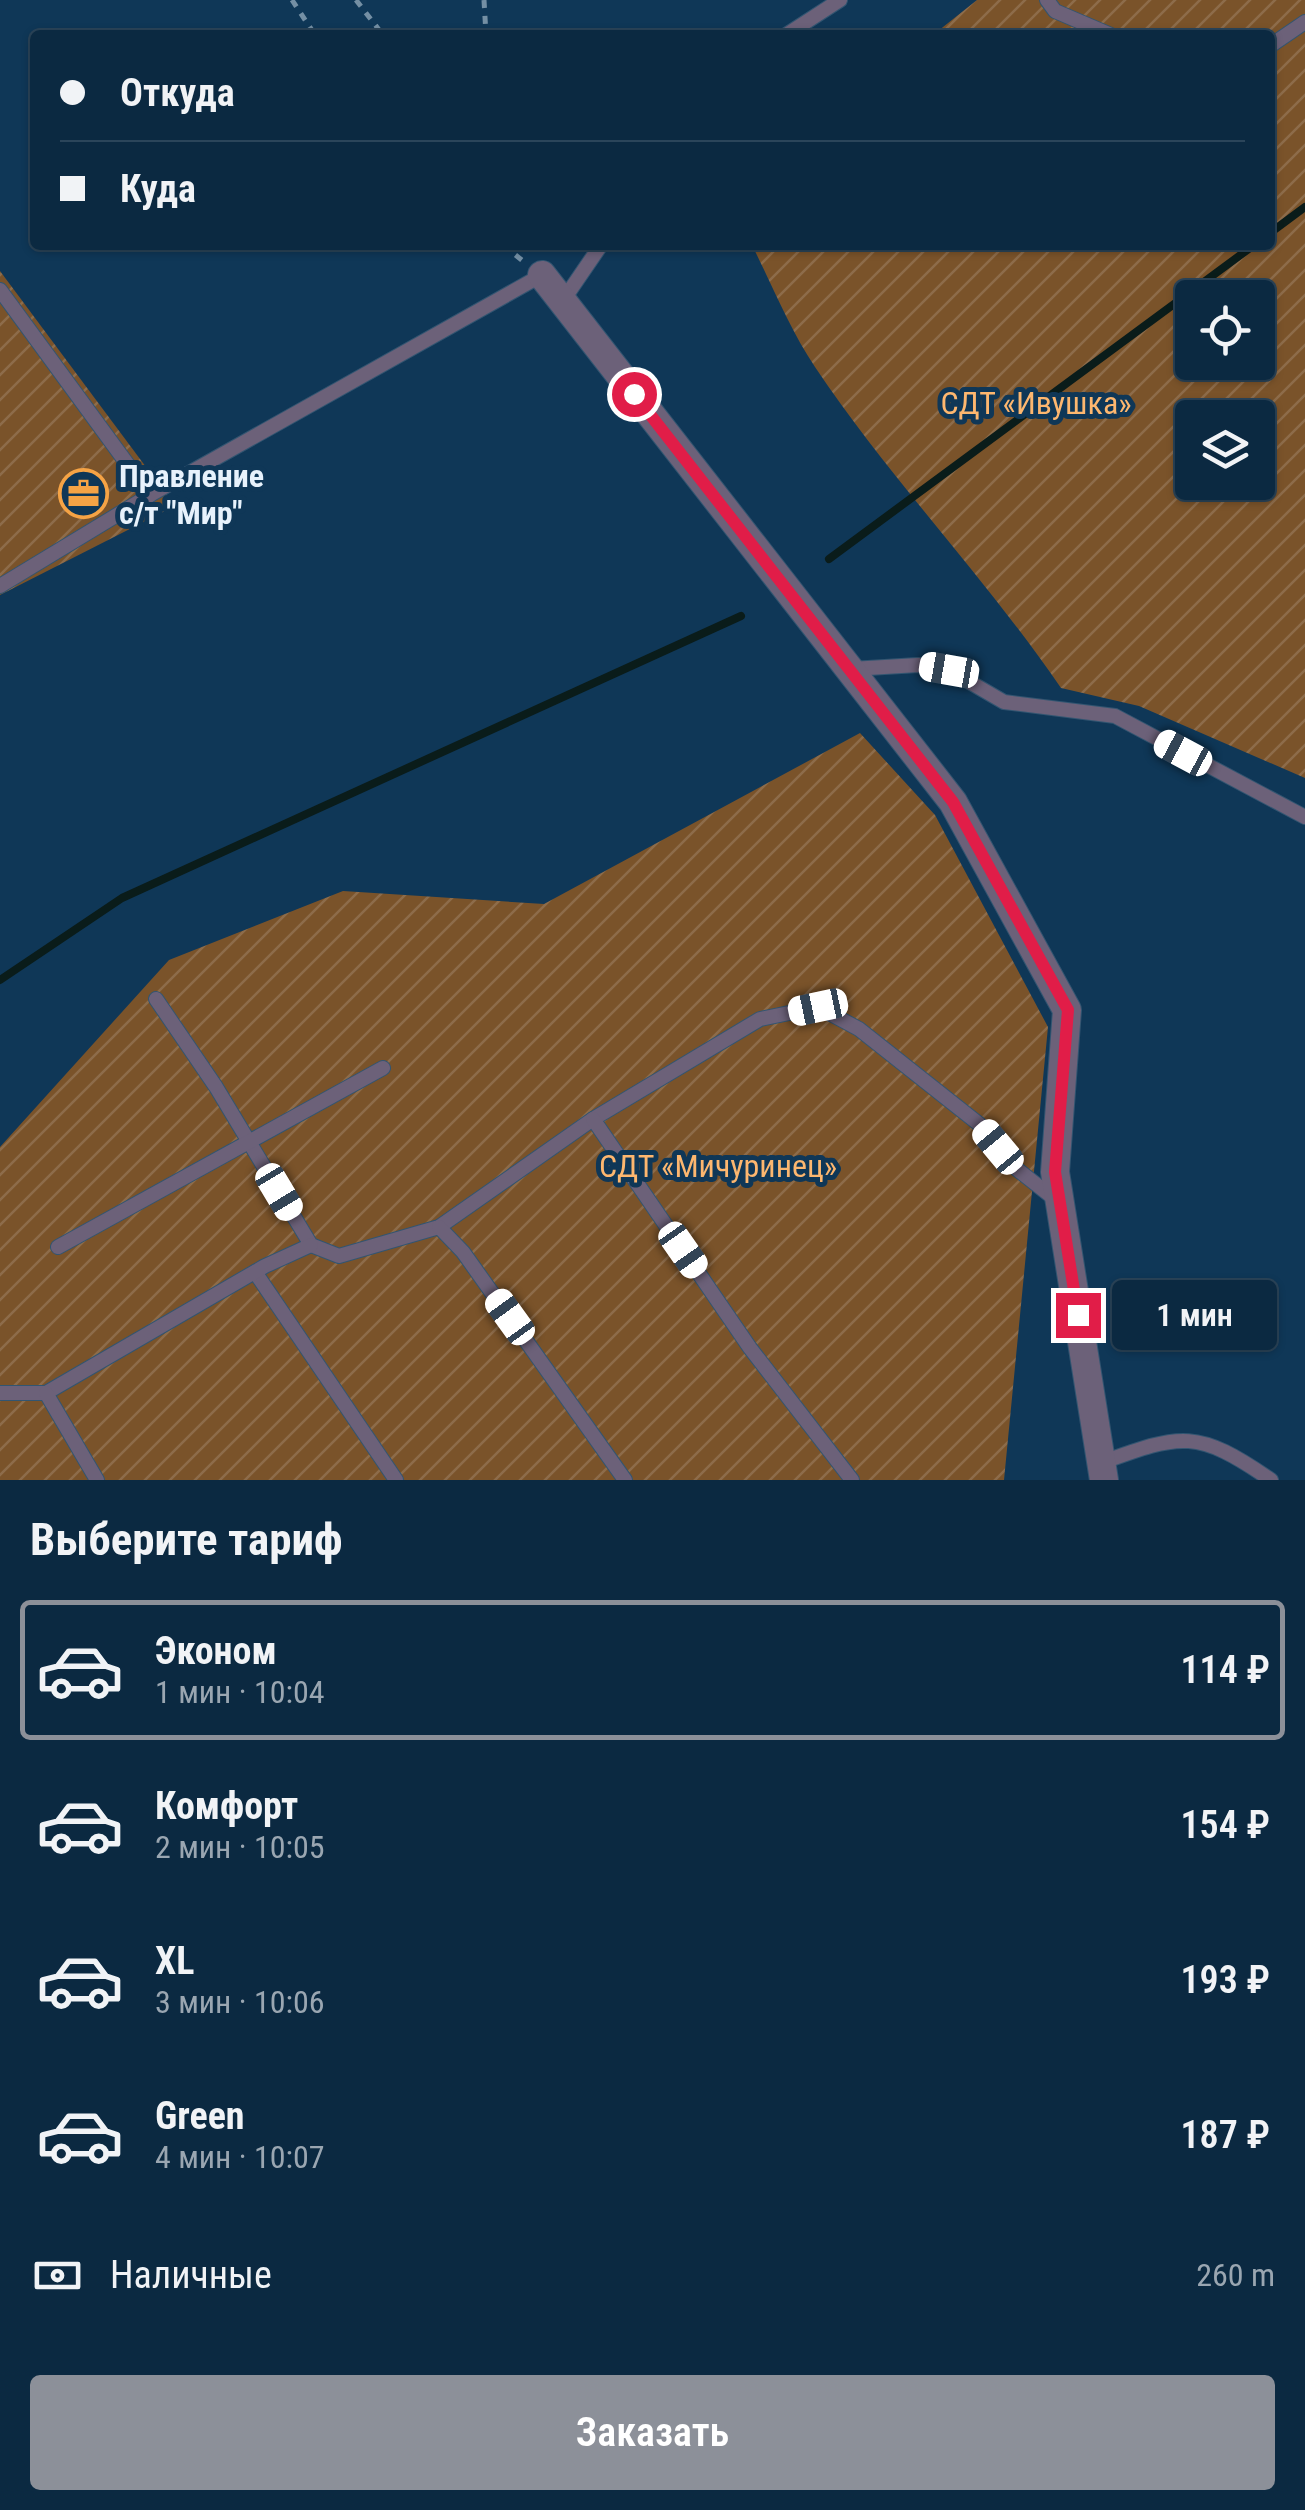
<!DOCTYPE html>
<html lang="ru">
<meta charset="utf-8">
<style>
:root{--surface:#0b2941;--page:#19354c;--text:#f1f3f6;--muted:#9aa6b1;--line:#2b455a;--accent:#8c9099}
body{margin:0;font-family:"Roboto Condensed",sans-serif;background:var(--page);color:var(--text);height:100vh;display:flex;flex-direction:column;font-size:38px;white-space:nowrap}
*{box-sizing:border-box;margin:0}
p{font-size:32px;color:var(--muted)}
.icon{flex:none;width:55px;height:55px;fill:none;stroke:currentColor;stroke-width:2;stroke-linecap:round;stroke-linejoin:round}
.map{position:relative;height:1480px;overflow:hidden}
.panel{display:flex;flex-direction:column;background:var(--surface);flex:1}
.panel>*{flex:none}
.top-card{position:absolute;left:30px;top:30px;width:1245px;height:220px;border-radius:10px;box-shadow:0 2px 8px #0004,0 0 0 2px var(--line);display:grid;align-content:center;height:220px;padding:0 30px;background:var(--surface)}
.buttons{position:absolute;left:1175px;top:280px;display:grid;gap:20px}
.buttons a{display:grid;place-items:center;width:100px;height:100px;border-radius:10px;background:var(--surface);box-shadow:0 2px 8px #0004,0 0 0 2px var(--line);font-size:50px}
.end{position:absolute;width:45px;height:45px;margin:-22px;border:12px solid #e11d48;background:#fff;box-shadow:0 0 0 5px #fff}
.from{border-radius:50%}
.bubble{position:absolute;height:70px;border-radius:10px;background:var(--surface);box-shadow:0 2px 8px #0004,0 0 0 2px var(--line);font-size:32px;font-weight:600;line-height:70px;text-align:center}
.car{position:absolute;width:30px;height:60px;margin:-30px -15px;border-radius:12px;box-shadow:0 0 8px 2px #0007;background:linear-gradient(#fff 24%,#345 0 40%,#fff 0 76%,#345 0 86%,#fff 0)}
.top-card b{display:flex;align-items:center;gap:35px;height:95px;font-size:38px}
.top-card b+b{border-top:2px solid var(--line)}
.top-card i{width:25px;height:25px;background:var(--text)}
ul{padding:0;list-style:none}
li{display:flex;align-items:center;gap:30px;height:140px;margin:0 20px 15px;padding:0 10px;border:5px solid transparent;border-radius:10px}
li div{flex:1}
li b{display:block;font-size:38px}
li em{font-style:normal;font-weight:600}
li.active{border-color:var(--accent)}
li>.icon{width:90px;height:90px;stroke-width:1.5}
h2{padding:0 30px;font-size:45px;line-height:120px}
.pay{display:flex;align-items:center;gap:25px;height:110px;padding:0 30px;font-size:38px}
.pay p{margin-inline-start:auto}
.cta{display:flex;gap:20px;margin-top:auto;padding:20px 30px}
.cta a{flex:1;height:115px;border-radius:10px;background:var(--accent);color:#fff;font-size:40px;font-weight:600;line-height:115px;text-align:center}
.map>svg:first-child{display:block}
.garden{fill:url(#garden-furrows);fill-rule:evenodd}
.lines{fill:none;stroke-linecap:round;stroke-linejoin:round}
.stream{stroke:#0a1c1a;stroke-width:8}
.building{fill:url(#building-cross-hatch)}
.service-casing{stroke:#325571;stroke-width:16}
.minor-casing{stroke:#325571;stroke-width:30}
.path{stroke:#748fa4;stroke-width:5;stroke-dasharray:8 8;stroke-linecap:butt}
.service{stroke:#6c6179;stroke-width:14}
.minor{stroke:#6c6179;stroke-width:28}
.route{stroke:#e11d48;stroke-width:12}
.labels{text-anchor:middle;stroke-width:10;stroke-linejoin:round;paint-order:stroke}
.park-label{font-size:32px;fill:#fdb76f;stroke:#0f3757}
.poi-label{font-size:32px;font-weight:bold;fill:#e7f2fc;stroke:#0f3757;text-anchor:start}
</style>
<div class="map">
<svg width="1305" height="1480" viewBox="0 0 1305 1480">
<defs>
<pattern id="garden-furrows" width="10" height="10" patternUnits="userSpaceOnUse" patternTransform="scale(2.5)"><rect width="10" height="10" fill="#7a532a"/><path d="M-1 1l2-2M0 10L10 0M9 11l2-2" fill="none" stroke="#8d6c4a"/></pattern>
<pattern id="building-cross-hatch" width="8" height="8" patternUnits="userSpaceOnUse" patternTransform="scale(2.5)"><rect width="8" height="8" fill="#66b2f2"/><path d="M0 0l8 8M0 8l8-8" fill="none" stroke="#5e98c8"/></pattern>
</defs>
<rect width="100%" height="100%" fill="#0f3757"/>
<g class="garden">
<path d="M977 0H1305V778L1139 706 1061 688C985 577 890 479 815 367 790 330 772 285 752 245H1270V35H933ZM1192 298H1258V362H1192ZM1192 418H1258V482H1192Z"/>
<polygon points="0,271 175,506 0,595"/>
<polygon points="860,733 935,815 1048,1027 1004,1480 0,1480 0,1147 169,960 343,891 544,904"/>
</g>
<g class="lines">
<g class="stream">
<polyline points="1270,233 1305,207"/>
<polyline points="829,559 1254,245"/>
<polyline points="0,980 122,898 741,616"/>
</g>
</g>
<polygon class="building" points="93,476 104,496 74,512 63,492"/>
<g class="lines">
<defs>
<g id="service">
<polyline points="1047,0 1055,11 1111,35"/>
<polyline points="786,35 840,0"/>
<polyline points="1270,46 1305,22"/>
<polyline points="0,290 150,495"/>
<polyline points="562,302 601,245"/>
<polyline points="0,586 150,495 542,275"/>
<polyline points="851,669 918,665 949,670 1004,702 1115,716 1305,817"/>
<polyline points="156,999 216,1087 311,1245 339,1256 439,1227 593,1119 760,1019 818,1007 859,1029 979,1124 1018,1170 1056,1200"/>
<polyline points="593,1119 750,1348 852,1480"/>
<polyline points="439,1227 463,1252 625,1480"/>
<polyline points="58,1247 383,1068"/>
<polyline points="255,1272 396,1480"/>
<polyline points="0,1393 46,1393 265,1266 311,1245"/>
<polyline points="46,1393 97,1480"/>
<path d="M1101 1463C1182 1433 1197 1429 1271 1480"/>
</g>
<polyline id="minor" points="542,275 953,802 1067,1010 1055,1172 1104,1480"/>
</defs>
<use href="#service" class="service-casing"/>
<use href="#minor" class="minor-casing"/>
<g class="path">
<polyline points="292,0 315,35"/>
<polyline points="356,0 383,35"/>
<polyline points="484,0 486,35"/>
<polyline points="503,245 523,261"/>
</g>
<use href="#service" class="service"/>
<use href="#minor" class="minor"/>
</g>
<g class="lines">
<polyline class="route" points="634,394 953,802 1068,1010 1055,1172 1078,1315"/>
</g>
<defs>
<symbol id="office-ring" viewBox="-11 -11 22 22"><circle r="9.5" fill="#0f3757" stroke="#f5a345" stroke-width="1.5"/><path d="M-6-3h4V-5.5h4V-3h4V5H-6ZM-1-4.5V-3h2v-1.5ZM-6 0V1H6V0Z" fill="#f5a345"/></symbol>
</defs>
<g fill-rule="evenodd">
<use href="#office-ring" x="56" y="466" width="55" height="55"/>
</g>
<g class="labels">
<g class="park-label">
<text x="1036" y="414">СДТ «Ивушка»</text>
<text x="718" y="1177">СДТ «Мичуринец»</text>
</g>
<g class="poi-label">
<text x="119" y="487">Правление<tspan x="119" dy="37">с/т "Мир"</tspan></text>
</g>
</g>
</svg>
<div class="buttons">
<a><svg class="icon" aria-label="locate" viewBox="0 0 24 24"><circle cx="12" cy="12" r="6"/><path d="M12 2v4M12 18v4M2 12h4M18 12h4"/></svg></a>
<a><svg class="icon" aria-label="layers" viewBox="0 0 24 24"><path d="M12 4l9 5-9 5-9-5zM3 14l9 5 9-5"/></svg></a>
</div>
<i class="end from" style="left:634px;top:394px"></i>
<i class="end" style="left:1078px;top:1315px"></i>
<div class="bubble" style="left:1112px;top:1280px;width:165px">1 мин</div>
<i class="car" style="left:949px;top:670px;rotate:280deg"></i>
<i class="car" style="left:1183px;top:753px;rotate:298deg"></i>
<i class="car" style="left:818px;top:1007px;rotate:258deg"></i>
<i class="car" style="left:998px;top:1147px;rotate:320deg"></i>
<i class="car" style="left:279px;top:1192px;rotate:149deg"></i>
<i class="car" style="left:683px;top:1250px;rotate:145deg"></i>
<i class="car" style="left:510px;top:1317px;rotate:324deg"></i>
<div class="top-card">
<b><i class="from"></i>Откуда</b>
<b><i></i>Куда</b>
</div>
</div>
<section class="panel">
<h2>Выберите тариф</h2>
<ul>
<li class="active"><svg class="icon" aria-label="car" viewBox="0 0 24 24"><path d="M5 17H2v-5l4-1 3-4h7l3 4 3 1v5h-3M9 17h6M6 11h13"/><circle cx="7" cy="17" r="2"/><circle cx="17" cy="17" r="2"/></svg><div><b>Эконом</b><p>1 мин · 10:04</p></div><em>114 ₽</em></li>
<li><svg class="icon" aria-label="car" viewBox="0 0 24 24"><path d="M5 17H2v-5l4-1 3-4h7l3 4 3 1v5h-3M9 17h6M6 11h13"/><circle cx="7" cy="17" r="2"/><circle cx="17" cy="17" r="2"/></svg><div><b>Комфорт</b><p>2 мин · 10:05</p></div><em>154 ₽</em></li>
<li><svg class="icon" aria-label="car" viewBox="0 0 24 24"><path d="M5 17H2v-5l4-1 3-4h7l3 4 3 1v5h-3M9 17h6M6 11h13"/><circle cx="7" cy="17" r="2"/><circle cx="17" cy="17" r="2"/></svg><div><b>XL</b><p>3 мин · 10:06</p></div><em>193 ₽</em></li>
<li><svg class="icon" aria-label="car" viewBox="0 0 24 24"><path d="M5 17H2v-5l4-1 3-4h7l3 4 3 1v5h-3M9 17h6M6 11h13"/><circle cx="7" cy="17" r="2"/><circle cx="17" cy="17" r="2"/></svg><div><b>Green</b><p>4 мин · 10:07</p></div><em>187 ₽</em></li>
</ul>
<div class="pay"><svg class="icon" aria-label="cash" viewBox="0 0 24 24"><path d="M3 7h18v10H3z"/><circle cx="12" cy="12" r="2"/></svg>Наличные<p>260 m</p></div>
<div class="cta"><a>Заказать</a></div>
</section>
